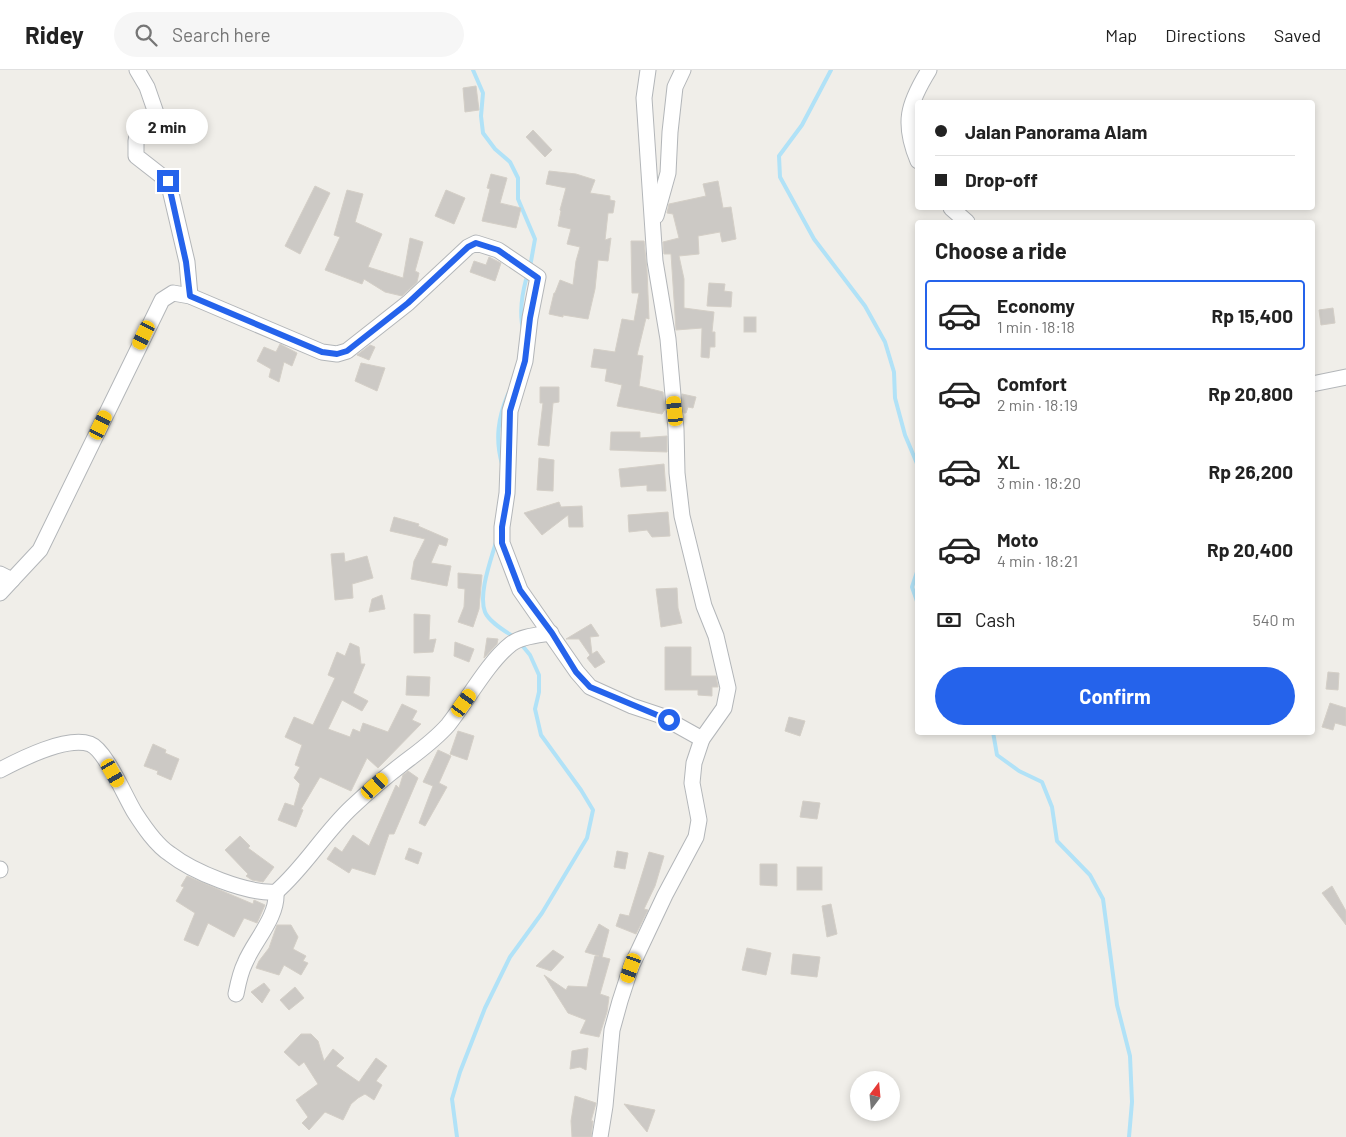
<!DOCTYPE html>
<meta charset="utf-8">
<style>
:root{--surface:#fff;--page:#f6f6f6;--text:#222;--muted:#767676;--line:#e0e0e0;--accent:#2563eb}
body{margin:0;font-family:Barlow,sans-serif;background:var(--page);color:var(--text);height:100vh;display:flex;flex-direction:column;font-size:19px;white-space:nowrap}
*{box-sizing:border-box;margin:0}
p{font-size:16px;color:var(--muted)}
.icon{flex:none;width:28px;height:28px;fill:none;stroke:currentColor;stroke-width:2;stroke-linecap:round;stroke-linejoin:round}
.map{position:relative;flex:1;overflow:hidden}
.drawer{position:absolute;left:915px;top:150px;width:400px;height:515px;display:flex;flex-direction:column;background:var(--surface);border-radius:5px;box-shadow:0 2px 8px #0003}
.drawer>*{flex:none}
.hud{position:absolute;left:915px;top:30px;width:400px;height:110px;border-radius:5px;box-shadow:0 2px 8px #0003;display:grid;align-content:center;height:110px;padding:0 20px;background:var(--surface)}
.needle{width:32px;rotate:16deg}
.controls{position:absolute;left:850px;top:1001px;display:grid;gap:10px}
.controls a{display:grid;place-items:center;width:50px;height:50px;border-radius:50%;background:var(--surface);box-shadow:0 2px 8px #0003;font-size:25px}
.end{position:absolute;width:22px;height:22px;margin:-11px;border:6px solid #2563eb;background:#fff;box-shadow:0 0 0 2px #fff}
.from{border-radius:50%}
.bubble{position:absolute;height:35px;border-radius:18px;background:var(--surface);box-shadow:0 2px 8px #0003;font-size:16px;font-weight:700;line-height:35px;text-align:center}
.car{position:absolute;width:15px;height:30px;margin:-15px -8px;border-radius:6px;box-shadow:0 0 4px 1px #0007;background:linear-gradient(#f5c518 24%,#345 0 40%,#f5c518 0 76%,#345 0 86%,#f5c518 0)}
.hud b{display:flex;align-items:center;gap:18px;height:48px;font-size:19px}
.hud b+b{border-top:1px solid var(--line)}
.hud i{width:12px;height:12px;background:var(--text)}
ul{padding:0;list-style:none}
li{display:flex;align-items:center;gap:15px;height:70px;margin:0 10px 8px;padding:0 10px;border:2px solid transparent;border-radius:5px}
li div{flex:1}
li b{display:block;font-size:19px}
li em{font-style:normal;font-weight:700}
li.active{border-color:var(--accent)}
li>.icon{width:45px;height:45px;stroke-width:1.5}
h2{padding:0 20px;font-size:22px;line-height:60px}
.pay{display:flex;align-items:center;gap:12px;height:55px;padding:0 20px;font-size:19px}
.pay p{margin-inline-start:auto}
.cta{display:flex;gap:10px;margin-top:auto;padding:10px 20px}
.cta a{flex:1;height:58px;border-radius:30px;background:var(--accent);color:#fff;font-size:20px;font-weight:700;line-height:58px;text-align:center}
header{display:flex;align-items:center;gap:30px;box-sizing:border-box;height:70px;padding:0 25px;background:var(--surface);border-bottom:1px solid var(--line)}
header strong{font-size:24px}
nav{display:flex;gap:28px;margin-inline-start:auto;font-size:18px}
.search{width:350px;height:45px;background:var(--page);display:flex;align-items:center;gap:12px;box-sizing:border-box;padding:0 18px;border-radius:28px;color:var(--muted);font-size:19px}
.map>svg:first-child{display:block}
.lines{fill:none;stroke-linecap:round;stroke-linejoin:round}
.stream{stroke:#b1e2f7;stroke-width:4}
.building{fill:#ccc9c5;stroke:#d4cfc7}
.street-casing{stroke:#b3b6b9;stroke-width:17}
.street{stroke:#fff;stroke-width:15}
.route{stroke:#2563eb;stroke-width:6}
</style>
<header>
<strong>Ridey</strong>
<div class="search"><svg class="icon" aria-label="search" viewBox="0 0 24 24"><circle cx="10" cy="10" r="6"/><path d="M15 15l6 6"/></svg>Search here</div>
<nav><a>Map</a><a>Directions</a><a>Saved</a></nav>
</header>
<div class="map">
<svg width="1346" height="1067" viewBox="0 0 1346 1067">
<rect width="100%" height="100%" fill="#f0eee9"/>
<g class="lines">
<g class="stream">
<polyline points="473,0 483,23 481,46 483,63 495,79 510,92 518,108 518,129 535,169 530,197"/>
<polyline points="831,0 802,55 779,86 780,107 814,169 865,236 885,272 894,302 895,328 905,365 918,396"/>
<path d="M523 260C519 241 522 222 528 203"/>
<path d="M502 394C495 369 498 348 508 324"/>
<path d="M496 472C491 490 478 524 485 542 489 552 505 561 514 567"/>
<polyline points="918,499 912,517 918,534"/>
<polyline points="993,662 997,685 1019,701 1042,712 1052,737 1057,771 1090,805 1103,829 1117,935 1130,986 1132,1032 1129,1067"/>
<polyline points="457,1067 452,1029 460,1002 485,938 510,887 542,843 587,768 593,740 581,720 541,665 535,639 539,622 539,605 530,585 521,574"/>
</g>
</g>
<g class="building">
<polygon points="476,16 479,40 465,42 463,18"/>
<polygon points="533,60 552,80 545,87 526,67"/>
<polygon points="549,101 576,104 595,110 590,123 610,126 610,130 615,131 613,143 608,143 605,170 611,168 608,191 598,190 595,219 588,249 563,245 563,247 549,244 554,223 555,223 560,210 573,215 576,191 580,177 567,174 571,159 558,156 561,141 560,140 566,118 546,114"/>
<polygon points="491,104 507,108 500,133 521,138 516,158 482,151 490,119 487,118"/>
<polygon points="718,111 723,138 731,137 736,169 722,172 720,162 698,166 699,184 679,186 684,209 684,238 714,242 712,262 715,262 715,277 710,277 709,288 701,287 702,258 676,260 671,184 664,184 663,172 679,168 673,144 667,143 669,134 706,126 703,114"/>
<polygon points="315,116 330,123 300,184 285,176"/>
<polygon points="347,120 363,124 355,152 382,164 368,197 403,208 410,168 423,172 415,201 419,203 417,212 402,226 385,222 364,209 362,214 325,200 340,167 334,165"/>
<polygon points="446,120 465,128 454,154 435,146"/>
<polygon points="631,171 644,171 647,200 649,249 646,248 637,285 643,286 639,316 663,322 665,339 662,344 617,336 622,315 605,311 607,299 591,297 594,279 615,282 622,249 634,251 639,223 632,223"/>
<polygon points="489,187 501,193 495,211 470,202 474,191 486,195"/>
<polygon points="709,213 725,214 724,221 732,222 731,237 707,236"/>
<polygon points="1333,238 1335,253 1321,255 1319,240"/>
<rect x="744" y="247" width="12" height="15"/>
<polygon points="280,274 297,283 292,296 284,292 279,312 269,307 271,299 257,291 264,277 276,282"/>
<polygon points="370,275 375,277 369,290 357,285"/>
<polygon points="361,293 385,298 377,321 355,311"/>
<polygon points="540,317 559,317 559,332 553,333 549,376 538,375 543,333 540,333"/>
<polygon points="682,324 696,327 693,338 688,337 686,343 684,343"/>
<polygon points="611,362 640,362 640,368 667,366 667,382 610,380"/>
<polygon points="539,388 554,390 553,421 537,420"/>
<polygon points="664,394 666,421 647,421 647,415 621,417 619,399"/>
<polygon points="559,432 561,437 582,436 583,457 569,457 568,445 542,465 524,443"/>
<polygon points="668,442 670,466 652,467 647,460 629,462 628,445"/>
<polygon points="394,447 419,454 418,456 448,469 446,476 439,474 431,493 451,496 447,516 411,509 414,491 425,469 390,461"/>
<polygon points="344,483 345,492 367,486 373,508 352,514 353,528 335,530 331,484"/>
<polygon points="458,503 482,505 479,539 473,557 458,552 464,537 465,519 458,518"/>
<polygon points="677,518 678,538 682,553 661,557 656,519"/>
<polygon points="382,525 385,539 369,542 372,529"/>
<polygon points="414,544 430,545 429,570 436,569 433,582 414,583"/>
<polygon points="591,554 599,566 590,567 592,584 597,581 605,592 595,598 587,588 590,585 579,569 566,569"/>
<polygon points="487,568 498,569 497,574 484,588"/>
<polygon points="455,572 474,579 469,592 454,586"/>
<polygon points="350,573 359,577 361,594 365,594 353,623 368,631 362,641 342,630 328,659 350,667 353,659 360,662 363,653 388,662 402,634 417,641 412,650 421,654 378,698 367,688 351,721 320,707 301,739 303,740 296,757 278,750 285,733 294,736 300,714 294,708 300,697 295,695 302,675 285,667 294,647 313,655 335,608 328,605 337,582 345,586"/>
<polygon points="665,577 691,577 691,606 716,606 718,617 712,617 712,626 698,625 698,620 665,620"/>
<polygon points="1328,602 1339,603 1338,620 1326,619"/>
<polygon points="407,606 430,607 429,626 406,625"/>
<polygon points="1330,633 1346,638 1346,656 1335,653 1333,660 1322,657"/>
<polygon points="789,647 805,651 800,666 785,661"/>
<polygon points="458,661 474,666 467,690 450,684"/>
<polygon points="153,674 166,680 165,683 179,689 171,710 157,704 158,701 144,696"/>
<polygon points="438,680 451,686 439,713 447,717 425,756 419,753 433,716 423,712"/>
<polygon points="408,701 418,708 394,764 389,764 375,805 352,798 349,803 327,789 335,777 342,782 353,765 369,776 396,715 399,718 403,705"/>
<polygon points="803,731 820,733 817,749 800,747"/>
<polygon points="240,766 250,776 248,778 274,797 263,812 252,810 246,806 248,804 225,780"/>
<polygon points="409,778 422,783 418,794 405,789"/>
<polygon points="617,781 628,783 625,799 614,797"/>
<polygon points="649,782 664,786 655,816 644,839 648,840 636,864 616,856 620,844 629,846"/>
<polygon points="760,794 777,794 777,816 760,815"/>
<rect x="797" y="797" width="25" height="23"/>
<polygon points="187,806 253,834 254,830 265,835 257,853 244,848 234,867 208,853 198,876 184,870 195,843 176,831 184,817 181,816"/>
<polygon points="1332,816 1346,841 1346,855 1322,823"/>
<polygon points="831,834 837,864 827,867 822,836"/>
<polygon points="599,854 609,860 602,887 610,889 600,924 609,927 607,942 599,967 580,963 586,950 568,943 544,905 566,920 568,916 587,917 595,886 599,886 585,882"/>
<polygon points="277,855 291,855 298,867 293,879 306,886 303,891 308,893 301,905 284,895 279,905 256,898 259,891 269,878"/>
<polygon points="747,878 771,883 766,905 742,900"/>
<polygon points="553,880 564,887 551,901 536,896"/>
<polygon points="793,884 820,887 817,907 791,904"/>
<polygon points="264,913 270,920 262,933 251,922"/>
<polygon points="295,917 304,928 289,940 280,930"/>
<polygon points="301,964 311,964 318,971 324,991 333,979 344,988 336,996 359,1012 376,988 387,996 376,1011 382,1015 374,1030 365,1024 358,1028 351,1034 343,1050 325,1042 309,1060 302,1053 308,1047 296,1030 318,1014 304,992 299,996 284,982"/>
<polygon points="588,978 586,1000 580,997 570,999 572,981"/>
<polygon points="575,1026 596,1033 591,1051 593,1051 591,1067 572,1067 571,1051"/>
<polygon points="624,1034 655,1040 647,1062"/>
</g>
<g class="lines">
<defs>
<g id="street">
<polyline points="137,0 147,17 156,43 139,54 136,71 136,86 168,111 187,192 190,226"/>
<path d="M918 91C902 53 908 34 929 0"/>
<polyline points="951,138 967,152"/>
<polyline points="656,146 668,103 670,62 675,17 683,0"/>
<polyline points="1312,314 1346,307"/>
<polyline points="0,504 12,510 0,523"/>
<polyline points="12,510 40,480 162,230 173,223 190,226 322,282 337,284 347,281 408,233 468,177 476,173 498,180 538,207 530,248 525,291 510,341 507,423 502,457 502,473 520,520 577,602 590,617 632,636 659,645 702,669"/>
<path d="M0 700C21 689 66 666 90 674 106 680 125 727 135 743 144 757 156 775 170 784 193 802 247 824 276 822 305 797 324 763 352 737 368 722 384 708 401 695 418 682 434 671 448 655 467 631 488 592 511 574 521 566 539 565 551 563"/>
<polyline points="0,800 0,799"/>
<path d="M236 924C238 914 240 903 245 893 254 871 278 847 276 822"/>
<polyline points="600,1067 605,1036 612,960 620,931 631,897 665,825 696,767 699,750 692,713 694,693 702,669 724,638 728,618 716,566 704,536 682,446 677,403 676,359 668,269 655,191 644,28 648,0"/>
</g>
</defs>
<use href="#street" class="street-casing"/>
<use href="#street" class="street"/>
</g>
<g class="lines">
<polyline class="route" points="168,111 186,192 190,226 322,282 337,284 347,281 408,233 468,177 476,173 498,180 538,208 530,248 525,291 510,341 508,423 502,457 502,473 520,520 552,563 576,602 590,617 669,650"/>
</g>
</svg>
<div class="controls">
<a><svg class="needle" viewBox="-14 -14 28 28"><path d="M0-13l5 13h-10z" fill="#e53935"/><path d="M0 13l5-13h-10z" fill="#767676"/></svg></a>
</div>
<i class="end from" style="left:669px;top:650px"></i>
<i class="end" style="left:168px;top:111px"></i>
<div class="bubble" style="left:126px;top:39px;width:82px">2 min</div>
<i class="car" style="left:144px;top:265px;rotate:206deg"></i>
<i class="car" style="left:675px;top:341px;rotate:354deg"></i>
<i class="car" style="left:101px;top:355px;rotate:26deg"></i>
<i class="car" style="left:464px;top:633px;rotate:36deg"></i>
<i class="car" style="left:113px;top:703px;rotate:150deg"></i>
<i class="car" style="left:375px;top:716px;rotate:48deg"></i>
<i class="car" style="left:631px;top:898px;rotate:199deg"></i>
<div class="hud">
<b><i class="from"></i>Jalan Panorama Alam</b>
<b><i></i>Drop-off</b>
</div>
<section class="drawer">
<h2>Choose a ride</h2>
<ul>
<li class="active"><svg class="icon" aria-label="car" viewBox="0 0 24 24"><path d="M5 17H2v-5l4-1 3-4h7l3 4 3 1v5h-3M9 17h6M6 11h13"/><circle cx="7" cy="17" r="2"/><circle cx="17" cy="17" r="2"/></svg><div><b>Economy</b><p>1 min · 18:18</p></div><em>Rp 15,400</em></li>
<li><svg class="icon" aria-label="car" viewBox="0 0 24 24"><path d="M5 17H2v-5l4-1 3-4h7l3 4 3 1v5h-3M9 17h6M6 11h13"/><circle cx="7" cy="17" r="2"/><circle cx="17" cy="17" r="2"/></svg><div><b>Comfort</b><p>2 min · 18:19</p></div><em>Rp 20,800</em></li>
<li><svg class="icon" aria-label="car" viewBox="0 0 24 24"><path d="M5 17H2v-5l4-1 3-4h7l3 4 3 1v5h-3M9 17h6M6 11h13"/><circle cx="7" cy="17" r="2"/><circle cx="17" cy="17" r="2"/></svg><div><b>XL</b><p>3 min · 18:20</p></div><em>Rp 26,200</em></li>
<li><svg class="icon" aria-label="car" viewBox="0 0 24 24"><path d="M5 17H2v-5l4-1 3-4h7l3 4 3 1v5h-3M9 17h6M6 11h13"/><circle cx="7" cy="17" r="2"/><circle cx="17" cy="17" r="2"/></svg><div><b>Moto</b><p>4 min · 18:21</p></div><em>Rp 20,400</em></li>
</ul>
<div class="pay"><svg class="icon" aria-label="cash" viewBox="0 0 24 24"><path d="M3 7h18v10H3z"/><circle cx="12" cy="12" r="2"/></svg>Cash<p>540 m</p></div>
<div class="cta"><a>Confirm</a></div>
</section>
</div>
